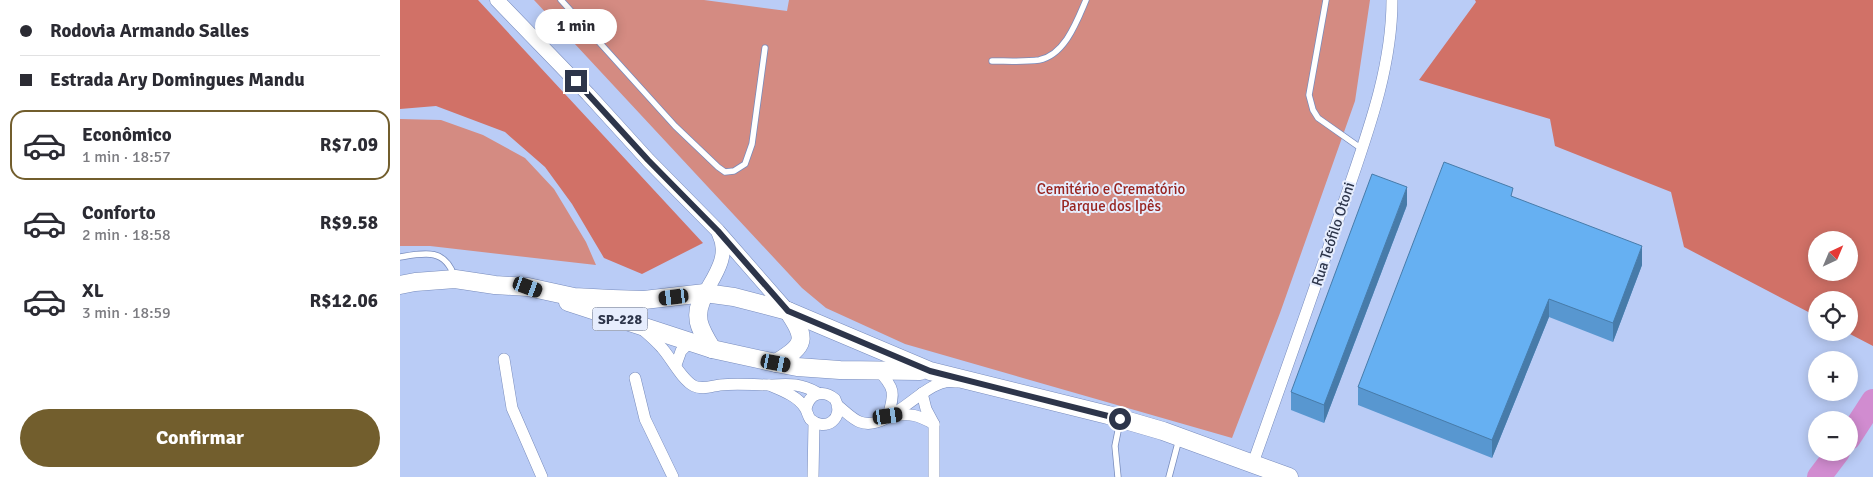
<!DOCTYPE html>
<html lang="pt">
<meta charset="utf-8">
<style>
:root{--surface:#fff;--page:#f2f2f3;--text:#2b2b33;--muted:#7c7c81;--line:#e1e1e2;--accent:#725e2d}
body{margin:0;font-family:Signika,sans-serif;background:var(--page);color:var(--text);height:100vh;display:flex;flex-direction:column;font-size:19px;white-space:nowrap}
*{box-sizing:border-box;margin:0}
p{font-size:16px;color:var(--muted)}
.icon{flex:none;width:28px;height:28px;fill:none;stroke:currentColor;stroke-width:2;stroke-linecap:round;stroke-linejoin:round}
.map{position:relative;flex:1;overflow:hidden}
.drawer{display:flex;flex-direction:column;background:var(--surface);width:400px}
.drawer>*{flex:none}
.top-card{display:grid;align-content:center;height:110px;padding:0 20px;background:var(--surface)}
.needle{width:32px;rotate:44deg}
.tools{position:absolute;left:1408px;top:231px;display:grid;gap:10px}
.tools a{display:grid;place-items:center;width:50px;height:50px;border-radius:50%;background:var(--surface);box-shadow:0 2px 12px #0003;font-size:25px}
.end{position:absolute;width:22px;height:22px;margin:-11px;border:6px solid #2d354a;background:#fff;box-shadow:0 0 0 2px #fff}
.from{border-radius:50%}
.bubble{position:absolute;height:35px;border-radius:18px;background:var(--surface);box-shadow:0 2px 12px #0003;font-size:16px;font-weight:800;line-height:35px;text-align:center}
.car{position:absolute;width:15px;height:30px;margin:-15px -8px;border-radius:6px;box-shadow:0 0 4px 1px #0007;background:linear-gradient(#222 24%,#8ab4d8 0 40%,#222 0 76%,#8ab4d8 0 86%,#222 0)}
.top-card b{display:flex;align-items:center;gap:18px;height:48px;font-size:19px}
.top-card b+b{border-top:1px solid var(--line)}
.top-card i{width:12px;height:12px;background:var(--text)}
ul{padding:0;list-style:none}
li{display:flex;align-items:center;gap:15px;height:70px;margin:0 10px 8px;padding:0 10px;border:2px solid transparent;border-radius:15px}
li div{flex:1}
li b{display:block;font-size:19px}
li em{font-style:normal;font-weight:800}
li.current{border-color:var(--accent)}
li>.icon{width:45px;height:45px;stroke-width:1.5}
.primary-button{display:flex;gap:10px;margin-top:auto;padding:10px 20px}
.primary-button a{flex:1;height:58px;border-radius:30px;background:var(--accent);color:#fff;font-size:20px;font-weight:800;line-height:58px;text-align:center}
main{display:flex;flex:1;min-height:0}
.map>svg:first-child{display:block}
.green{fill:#d48b82}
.forest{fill:#d17167;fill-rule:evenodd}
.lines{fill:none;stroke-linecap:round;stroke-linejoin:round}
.river{stroke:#d18cd0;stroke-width:24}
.service-casing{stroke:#778bbc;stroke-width:7}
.minor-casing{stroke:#778bbc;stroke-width:12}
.tertiary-casing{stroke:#778bbc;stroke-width:15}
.primary-casing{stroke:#778bbc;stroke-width:19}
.service{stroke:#fff;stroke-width:5.5}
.minor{stroke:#fff;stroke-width:11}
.tertiary{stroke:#fff;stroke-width:14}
.primary{stroke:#fff;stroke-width:18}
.wall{fill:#5897d0}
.shaded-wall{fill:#477ba9}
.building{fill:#66b0f2;stroke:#477ba9}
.route{stroke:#2d354a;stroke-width:6}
.labels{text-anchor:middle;stroke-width:4;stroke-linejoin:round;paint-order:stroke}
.shield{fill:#e6edfd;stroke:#646c80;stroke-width:1}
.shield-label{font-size:14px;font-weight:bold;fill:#2d354a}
.park-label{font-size:15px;fill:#982521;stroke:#e6edfd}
.street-label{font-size:15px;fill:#2d354a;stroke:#e6edfd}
</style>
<main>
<section class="drawer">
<div class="top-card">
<b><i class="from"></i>Rodovia Armando Salles</b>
<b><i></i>Estrada Ary Domingues Mandu</b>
</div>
<ul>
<li class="current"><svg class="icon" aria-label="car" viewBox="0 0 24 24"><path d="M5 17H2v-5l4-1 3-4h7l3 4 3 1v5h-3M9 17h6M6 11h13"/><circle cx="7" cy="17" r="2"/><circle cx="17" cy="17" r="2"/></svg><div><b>Econômico</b><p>1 min · 18:57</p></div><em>R$7.09</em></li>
<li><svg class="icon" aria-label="car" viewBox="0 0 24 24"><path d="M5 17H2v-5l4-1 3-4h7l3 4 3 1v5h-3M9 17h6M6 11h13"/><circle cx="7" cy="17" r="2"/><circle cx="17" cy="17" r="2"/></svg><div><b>Conforto</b><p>2 min · 18:58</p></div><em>R$9.58</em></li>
<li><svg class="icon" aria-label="car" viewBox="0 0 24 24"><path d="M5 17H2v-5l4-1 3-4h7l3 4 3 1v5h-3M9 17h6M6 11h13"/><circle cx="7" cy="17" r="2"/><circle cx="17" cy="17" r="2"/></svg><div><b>XL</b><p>3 min · 18:59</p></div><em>R$12.06</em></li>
</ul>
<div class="primary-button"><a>Confirmar</a></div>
</section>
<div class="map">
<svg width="1473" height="477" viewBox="0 0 1473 477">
<rect width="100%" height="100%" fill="#baccf6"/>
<g class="green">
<polygon points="134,0 304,0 387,11 389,0 970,0 955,101 880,313 832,438 505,344 426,308 402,288"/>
<polygon points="0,119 41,120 83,135 125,158 154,189 186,242 196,265 30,246 0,246"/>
</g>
<g class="forest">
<polygon points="0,0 78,0 303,243 242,274 204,258 172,204 145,167 105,132 36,106 0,109"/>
<path d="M1075 0H1473V346L1448 333 1449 300H1416V316L1284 247 1271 192 1155 146 1150 119 1019 80 1076 2ZM1416 240H1449V272H1416Z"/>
</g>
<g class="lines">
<g class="river">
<polyline points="1449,438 1473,401"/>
<polyline points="1419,477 1438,452"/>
</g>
<defs>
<g id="service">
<polyline points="161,0 275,126 318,167 325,172 334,171 345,164 352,144 365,48"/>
<polyline points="926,0 909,95 913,110 918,118 962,149"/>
<path d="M592 61C607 61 624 62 639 60 665 55 677 21 686 0"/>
<path d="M0 257C24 253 45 248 54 276"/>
<polyline points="718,477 715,446 720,421"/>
<polyline points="769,477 779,439"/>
</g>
<g id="minor">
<path d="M242 329C249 335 256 341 262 348 271 358 282 380 294 386 302 390 312 386 320 385 337 383 354 385 370 385 390 384 400 383 418 393"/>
<polyline points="104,359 112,408 142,477"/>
<polyline points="276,365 281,351 290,342"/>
<path d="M478 370C495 388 495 393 488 416"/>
<polyline points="235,378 245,419 273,477"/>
<path d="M369 385C381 390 398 396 405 408 407 411 408 416 410 419 426 433 445 418 435 399 423 389 409 393 406 409"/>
<polyline points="522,393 526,409 534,424 534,477"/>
<path d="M438 406C445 411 452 419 460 422 487 432 519 387 545 382 549 381 553 382 557 382"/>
<path d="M493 416C511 413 518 415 534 424"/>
<path d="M853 463C884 376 915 289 944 202 966 137 992 70 992 0"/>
<polyline points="413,477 414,423"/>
</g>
<g id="tertiary">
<polyline points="97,0 188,94 248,160 318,231 388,311"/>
<path d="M305 293C315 275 330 255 319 234"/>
</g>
<g id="primary">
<polyline points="0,285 15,282 55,279 95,285 128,287 174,297 212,299 244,300 305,293 334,297 388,311 530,371 708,415 763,431 889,477"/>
<path d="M305 293C292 316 299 328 312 349"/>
<polyline points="168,302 312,349 376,363 397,367 440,370 520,371"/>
<path d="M376 363C406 345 407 339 388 311"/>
</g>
</defs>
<use href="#service" class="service-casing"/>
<use href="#minor" class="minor-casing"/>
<use href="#tertiary" class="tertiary-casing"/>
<use href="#primary" class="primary-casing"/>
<use href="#service" class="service"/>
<use href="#minor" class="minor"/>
<use href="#tertiary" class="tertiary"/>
<use href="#primary" class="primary"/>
</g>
<g class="wall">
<polygon points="1113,197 1242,265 1213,342 1149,317 1092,458 958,405 958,387"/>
<polygon points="1007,205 924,423 891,410 891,392"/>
</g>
<g class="shaded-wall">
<polygon points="1007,187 1007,205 924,423 924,405"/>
<polygon points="1242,246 1242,265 1213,342 1213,323"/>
<polygon points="1149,299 1149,317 1092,458 1092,440"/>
</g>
<g class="building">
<polygon points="1044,162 1113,188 1111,196 1242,246 1213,323 1149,299 1092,440 958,387"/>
<polygon points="972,174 1007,187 924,405 891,392"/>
</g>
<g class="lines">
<polyline class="route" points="176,81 248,160 318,231 388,311 530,371 720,419"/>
</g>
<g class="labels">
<rect class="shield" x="192.5" y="307.5" width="55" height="23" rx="4"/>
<g class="shield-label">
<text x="220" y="324">SP-228</text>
</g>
<g class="park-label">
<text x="711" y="194">Cemitério e Crematório<tspan x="711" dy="17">Parque dos Ipês</tspan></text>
</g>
<g class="street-label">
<text transform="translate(933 234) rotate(-72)" y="5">Rua Teófilo Otoni</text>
</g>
</g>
</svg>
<div class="tools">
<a><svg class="needle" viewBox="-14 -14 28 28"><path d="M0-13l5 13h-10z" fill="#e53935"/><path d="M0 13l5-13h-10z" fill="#7c7c81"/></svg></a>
<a><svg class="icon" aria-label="locate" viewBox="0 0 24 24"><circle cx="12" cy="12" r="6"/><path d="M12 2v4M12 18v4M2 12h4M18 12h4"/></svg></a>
<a>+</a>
<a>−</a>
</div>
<i class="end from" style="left:720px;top:419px"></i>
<i class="end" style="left:176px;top:81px"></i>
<div class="bubble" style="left:135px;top:9px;width:82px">1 min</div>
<i class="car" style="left:128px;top:287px;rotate:110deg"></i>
<i class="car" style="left:274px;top:297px;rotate:263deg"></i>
<i class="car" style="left:376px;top:363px;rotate:101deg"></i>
<i class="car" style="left:488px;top:416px;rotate:82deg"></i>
</div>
</main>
